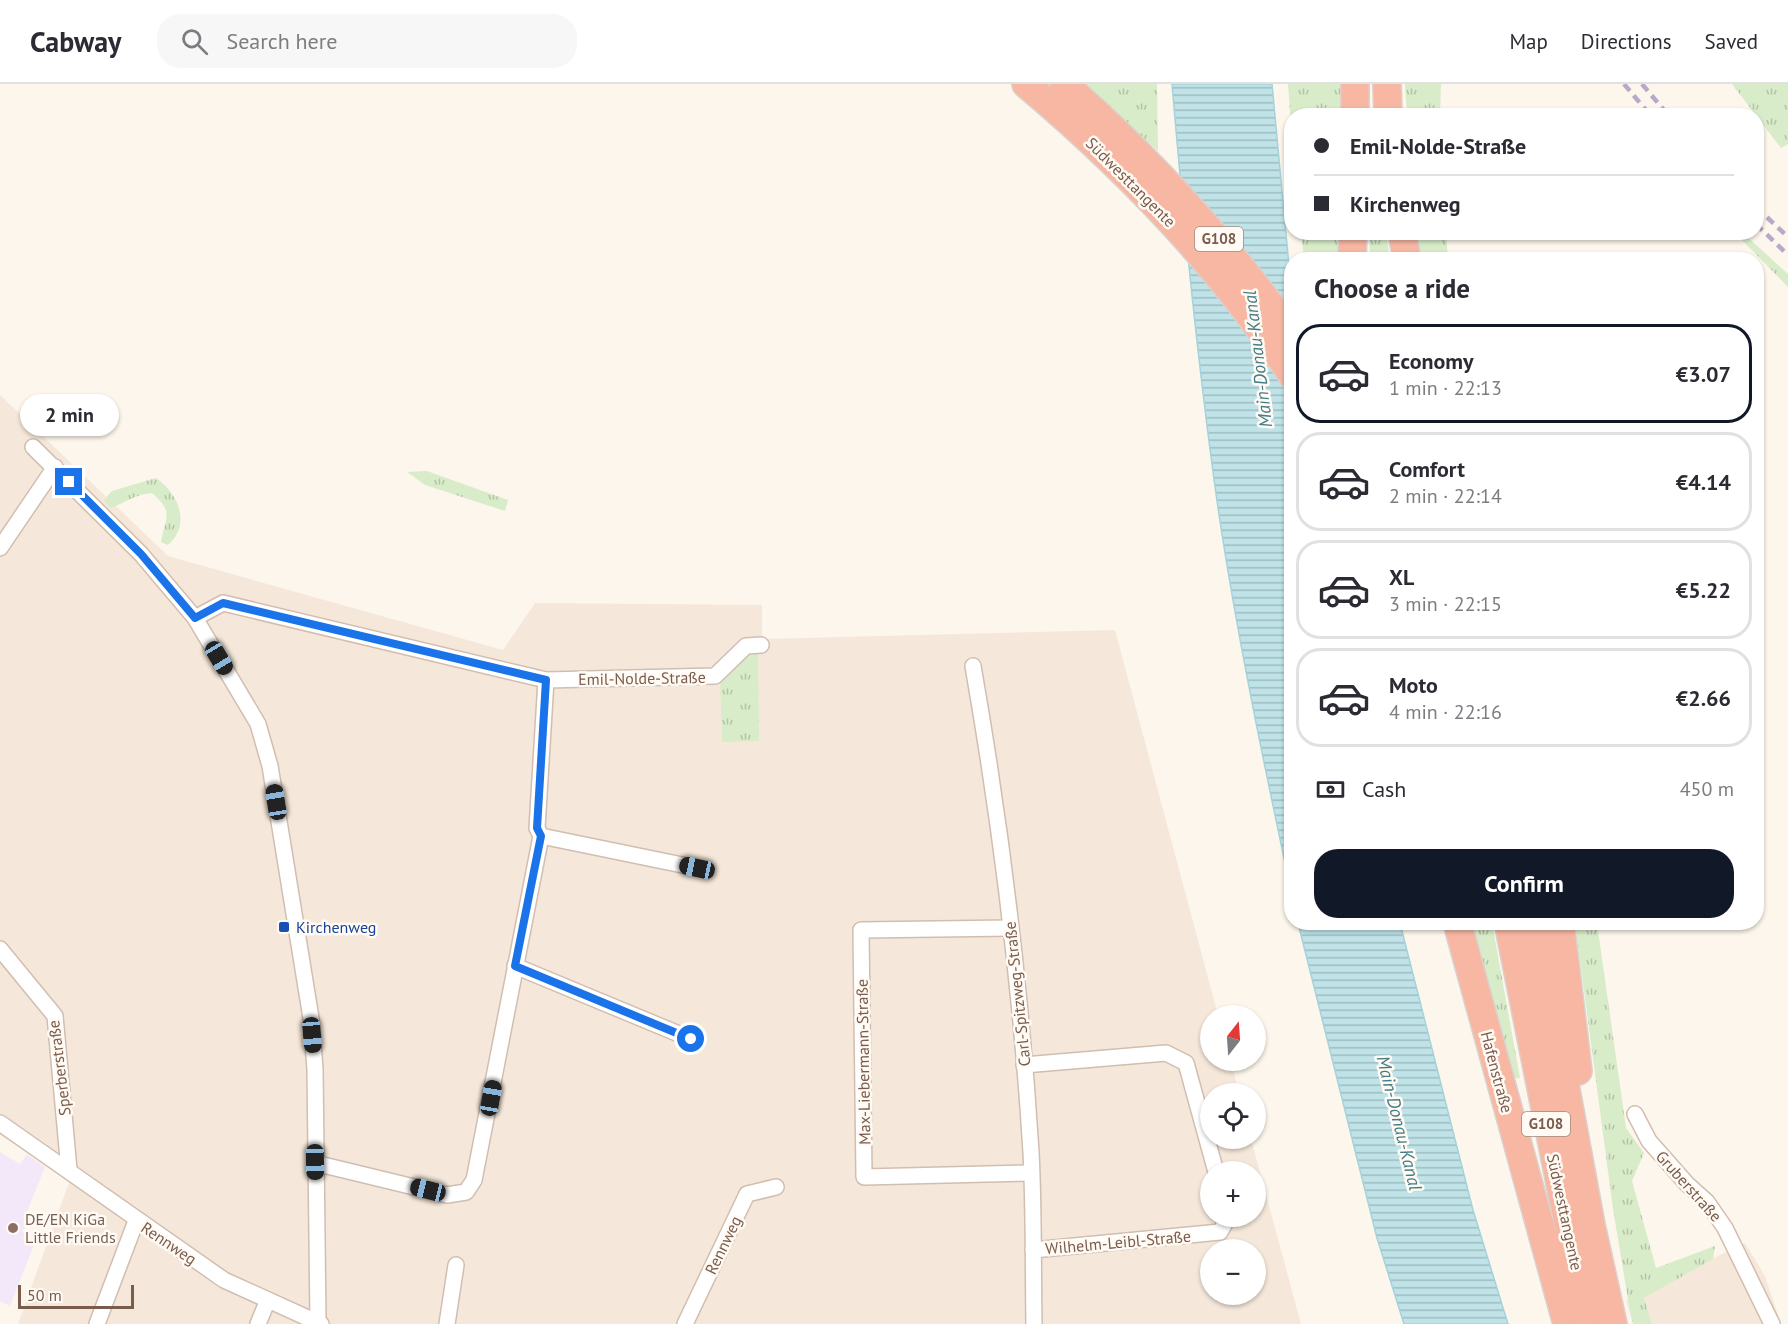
<!DOCTYPE html>
<meta charset="utf-8">
<style>
:root{--surface:#fff;--page:#f7f7f7;--text:#2b2b33;--muted:#7c7c81;--line:#e1e1e2;--accent:#111827}
body{margin:0;font-family:"PT Sans",sans-serif;background:var(--page);color:var(--text);height:100vh;display:flex;flex-direction:column;font-size:22px;white-space:nowrap}
*{box-sizing:border-box;margin:0}
p{font-size:20px;color:var(--muted)}
.icon{flex:none;width:33px;height:33px;fill:none;stroke:currentColor;stroke-width:2;stroke-linecap:round;stroke-linejoin:round}
.map{position:relative;flex:1;overflow:hidden}
.panel{position:absolute;left:1284px;top:168px;width:480px;height:678px;display:flex;flex-direction:column;background:var(--surface);border-radius:24px;box-shadow:0 2px 4px #0004}
.panel>*{flex:none}
.top-card{position:absolute;left:1284px;top:24px;width:480px;height:132px;border-radius:24px;box-shadow:0 2px 4px #0004;display:grid;align-content:center;height:132px;padding:0 30px;background:var(--surface)}
.needle{width:39px;rotate:17deg}
.controls{position:absolute;left:1200px;top:921px;display:grid;gap:12px}
.controls a{display:grid;place-items:center;width:66px;height:66px;border-radius:50%;background:var(--surface);box-shadow:0 2px 4px #0004;font-size:30px}
.scale{position:absolute;left:18px;bottom:15px;width:116px;box-sizing:border-box;padding-left:6px;border:3px solid #7a5c4d;border-top:0;font-size:16px;line-height:21px;white-space:nowrap;color:#7a5c4d;-webkit-text-stroke:4px #fffaf3;paint-order:stroke}
.end{position:absolute;width:27px;height:27px;margin:-14px;border:8px solid #1a73e8;background:#fff;box-shadow:0 0 0 3px #fff}
.from{border-radius:50%}
.bubble{position:absolute;height:42px;border-radius:21px;background:var(--surface);box-shadow:0 2px 4px #0004;font-size:20px;font-weight:600;line-height:42px;text-align:center}
.car{position:absolute;width:18px;height:36px;margin:-18px -9px;border-radius:8px;box-shadow:0 0 4px 2px #0007;background:linear-gradient(#222 24%,#8ab4d8 0 40%,#222 0 76%,#8ab4d8 0 86%,#222 0)}
.top-card b{display:flex;align-items:center;gap:21px;height:57px;font-size:22px}
.top-card b+b{border-top:2px solid var(--line)}
.top-card i{width:15px;height:15px;background:var(--text)}
ul{padding:0;list-style:none}
li{display:flex;align-items:center;gap:18px;height:99px;margin:0 12px 9px;padding:0 18px;border:3px solid var(--line);border-radius:24px}
li div{flex:1}
li b{display:block;font-size:22px}
li em{font-style:normal;font-weight:600}
li.current{border-color:var(--accent)}
li>.icon{width:54px;height:54px;stroke-width:1.5}
h2{padding:0 30px;font-size:27px;line-height:72px}
.pay{display:flex;align-items:center;gap:15px;height:66px;padding:0 30px;font-size:22px}
.pay p{margin-inline-start:auto}
.action{display:flex;gap:12px;margin-top:auto;padding:12px 30px}
.action a{flex:1;height:69px;border-radius:24px;background:var(--accent);color:#fff;font-size:24px;font-weight:600;line-height:69px;text-align:center}
header{display:flex;align-items:center;gap:36px;box-sizing:border-box;height:84px;padding:0 30px;background:var(--surface);border-bottom:2px solid var(--line)}
header strong{font-size:28px}
nav{display:flex;gap:33px;margin-inline-start:auto;font-size:21px}
.search{width:420px;height:54px;background:var(--page);display:flex;align-items:center;gap:15px;box-sizing:border-box;padding:0 21px;border-radius:24px;color:var(--muted);font-size:22px}
.map>svg:first-child{display:block}
.residential{fill:#f5e8da;fill-rule:evenodd}
.education{fill:#f3e8fa}
.grass{fill:url(#grass-tufts)}
.water{fill:url(#water-rules);stroke:#a5d3da;stroke-width:1.5}
.lines{fill:none;stroke-linecap:round;stroke-linejoin:round}
.street-casing{stroke:#d1beb0;stroke-width:18}
.highway-casing{stroke:#dad1cd;stroke-width:30}
.street{stroke:#fff;stroke-width:15}
.highway{stroke:#f7b7a3;stroke-width:27}
.rail{stroke:#b9a8c9;stroke-width:4.5;stroke-dasharray:9 6;stroke-linecap:butt}
.route{stroke:#1a73e8;stroke-width:8}
.transit-dot{fill:#1a4fb4;stroke:#fffaf3;stroke-width:2}
.education-dot{fill:#8d6e63;stroke:#fffaf3;stroke-width:2}
.labels{text-anchor:middle;stroke-width:5;stroke-linejoin:round;paint-order:stroke}
.shield{fill:#fffaf3;stroke:#a28b7f;stroke-width:1.5}
.shield-label{font-size:15px;font-weight:bold;fill:#7a5c4d}
.street-label{font-size:16px;fill:#7a5c4d;stroke:#fffaf3}
.transit-label{font-size:16px;fill:#164399;stroke:#fffaf3;text-anchor:start}
.education-label{font-size:16px;fill:#785e54;stroke:#fffaf3;text-anchor:start}
.water-label{font-size:18px;font-style:italic;fill:#437c86;stroke:#fffaf3}
</style>
<header>
<strong>Cabway</strong>
<div class="search"><svg class="icon" aria-label="search" viewBox="0 0 24 24"><circle cx="10" cy="10" r="6"/><path d="M15 15l6 6"/></svg>Search here</div>
<nav><a>Map</a><a>Directions</a><a>Saved</a></nav>
</header>
<div class="map">
<svg width="1788" height="1240" viewBox="0 0 1788 1240">
<defs>
<pattern id="grass-tufts" width="24" height="20" patternUnits="userSpaceOnUse" patternTransform="scale(1.5)"><rect width="24" height="20" fill="#d8ecc9"/><path d="M3 7l-1-3M5 7V3M7 7l1-3M15 17l-1-3M17 17v-4M19 17l1-3" fill="none" stroke="#b4c2a5"/></pattern>
<pattern id="water-rules" width="6" height="5" patternUnits="userSpaceOnUse" patternTransform="scale(1.5)"><rect width="6" height="5" fill="#bfe3e8"/><path d="M0 2.5h6" fill="none" stroke="#a0bbbe"/></pattern>
</defs>
<rect width="100%" height="100%" fill="#fdf6ec"/>
<g class="residential">
<path d="M0 311 168 472 503 566 535 519 762 521V555L1115 546 1218 931 1210 932V976L1231 977 1239 1009 1210 1010V1054L1251 1055 1301 1240H18L70 1096 0 1051ZM1210 1088H1256V1132H1210ZM1210 1166H1256V1210H1210Z"/>
<polygon points="1745,1159 1765,1192 1781,1240 1633,1240 1626,1216"/>
</g>
<polygon class="education" points="0,1068 20,1080 27,1070 45,1083 24,1135 29,1140 22,1147 34,1161 10,1222 0,1217"/>
<g class="grass">
<polygon points="1085,0 1157,0 1158,67 1150,60"/>
<polygon points="1288,0 1343,0 1342,31 1292,32 1291,41"/>
<polygon points="1405,0 1441,0 1440,31 1407,31"/>
<polygon points="1732,0 1788,0 1788,60 1781,64"/>
<polygon points="1301,149 1341,149 1340,175 1304,175"/>
<polygon points="1369,149 1386,149 1390,175 1370,175"/>
<polygon points="1417,149 1446,149 1448,175 1422,175"/>
<polygon points="1735,149 1743,149 1788,190 1788,203"/>
<polygon points="427,387 508,416 505,427 425,401 407,388"/>
<path d="M156 394C178 409 192 440 168 461L161 458C165 433 175 429 152 409 136 410 125 419 110 424L104 416 112 407Z"/>
<polygon points="758,568 759,657 722,658 720,593 745,569"/>
<polygon points="1469,839 1492,839 1520,994 1510,995"/>
<polygon points="1575,839 1597,839 1626,1044 1644,1069 1632,1097 1656,1184 1715,1162 1713,1175 1644,1214 1652,1240 1633,1240 1630,1227 1613,1125"/>
</g>
<g class="water">
<path d="M1172 0H1272L1292 214 1291 807C1264 680 1237 552 1218 424 1198 283 1184 142 1172 0Z"/>
<polygon points="1298,839 1400,839 1473,1126 1508,1240 1404,1240 1377,1154"/>
</g>
<g class="lines">
<defs>
<g id="street">
<polyline points="33,363 141,470 195,534 258,640 270,682 311,934 315,985 318,1238"/>
<polyline points="0,464 55,383"/>
<polyline points="195,534 223,519 546,596 715,592 746,562 761,561"/>
<path d="M973 582C1001 742 1021 905 1031 1068 1034 1125 1033 1183 1034 1240"/>
<polyline points="541,752 697,784"/>
<polyline points="1011,844 861,846 864,1093 1031,1089"/>
<polyline points="0,865 55,932 69,1086"/>
<polyline points="515,882 691,955"/>
<polyline points="1024,981 1166,969 1186,979 1216,1088"/>
<polyline points="1635,1030 1649,1057 1687,1100 1707,1118 1725,1144 1772,1240"/>
<polyline points="0,1039 224,1196 321,1240"/>
<polyline points="315,1079 447,1111 466,1108 474,1096 541,752 537,744 546,596"/>
<polyline points="1033,1166 1220,1148 1229,1132"/>
<polyline points="97,1240 136,1137"/>
<polyline points="258,1240 267,1218"/>
<polyline points="447,1240 456,1181"/>
<polyline points="685,1240 747,1110 776,1103"/>
</g>
<g id="highway">
<path d="M1026 0C1127 85 1219 180 1292 291"/>
<path d="M1064 0C1150 75 1225 158 1292 250"/>
<polyline points="1387,0 1388,32"/>
<polyline points="1355,32 1355,0"/>
<polyline points="1402,148 1407,176"/>
<polyline points="1352,176 1353,148"/>
<polyline points="1457,838 1567,1240"/>
<polyline points="1508,838 1588,1240"/>
<polyline points="1535,838 1591,1141 1613,1240"/>
<polyline points="1560,838 1578,987"/>
</g>
</defs>
<use href="#street" class="street-casing"/>
<use href="#highway" class="highway-casing"/>
<use href="#street" class="street"/>
<use href="#highway" class="highway"/>
<g class="rail">
<polyline points="1624,0 1651,32"/>
<polyline points="1642,0 1669,32"/>
<polyline points="1756,123 1788,153"/>
<polyline points="1756,140 1788,171"/>
</g>
</g>
<g class="lines">
<polyline class="route" points="69,398 141,470 195,534 223,519 546,596 537,744 541,752 515,882 691,955"/>
</g>
<rect class="transit-dot" x="278" y="837" width="12" height="12" rx="3"/>
<circle class="education-dot" cx="13" cy="1144" r="6"/>
<g class="labels">
<g class="shield">
<rect x="1195" y="143" width="48" height="24" rx="4.5"/>
<rect x="1522" y="1028" width="48" height="24" rx="4.5"/>
</g>
<g class="shield-label">
<text x="1219" y="160">G108</text>
<text x="1546" y="1045">G108</text>
</g>
<g class="street-label">
<text transform="translate(1131 98) rotate(45)" y="6">Südwesttangente</text>
<text transform="translate(642 594) rotate(-1)" y="6">Emil-Nolde-Straße</text>
<text transform="translate(1017 910) rotate(-96)" y="6">Carl-Spitzweg-Straße</text>
<text transform="translate(863 978) rotate(-91)" y="6">Max-Liebermann-Straße</text>
<text transform="translate(59 984) rotate(-97)" y="6">Sperberstraße</text>
<text transform="translate(1497 988) rotate(75)" y="6">Hafenstraße</text>
<text transform="translate(1689 1102) rotate(48)" y="6">Gruberstraße</text>
<text transform="translate(1565 1128) rotate(78)" y="6">Südwesttangente</text>
<text transform="translate(1118 1158) rotate(-5)" y="6">Wilhelm-Leibl-Straße</text>
<text transform="translate(169 1159) rotate(34)" y="6">Rennweg</text>
<text transform="translate(723 1161) rotate(-64)" y="6">Rennweg</text>
</g>
<g class="transit-label">
<text x="296" y="849">Kirchenweg</text>
</g>
<g class="education-label">
<text x="25" y="1141">DE/EN KiGa<tspan x="25" dy="18">Little Friends</tspan></text>
</g>
<g class="water-label">
<text transform="translate(1258 275) rotate(-97)" y="6">Main-Donau-Kanal</text>
<text transform="translate(1399 1039) rotate(76)" y="6">Main-Donau-Kanal</text>
</g>
</g>
</svg>
<div class="controls">
<a><svg class="needle" viewBox="-14 -14 28 28"><path d="M0-13l5 13h-10z" fill="#e53935"/><path d="M0 13l5-13h-10z" fill="#7c7c81"/></svg></a>
<a><svg class="icon" aria-label="locate" viewBox="0 0 24 24"><circle cx="12" cy="12" r="6"/><path d="M12 2v4M12 18v4M2 12h4M18 12h4"/></svg></a>
<a>+</a>
<a>−</a>
</div>
<div class="scale">50 m</div>
<i class="end from" style="left:691px;top:955px"></i>
<i class="end" style="left:69px;top:398px"></i>
<div class="bubble" style="left:20px;top:310px;width:99px">2 min</div>
<i class="car" style="left:219px;top:574px;rotate:149deg"></i>
<i class="car" style="left:276px;top:718px;rotate:351deg"></i>
<i class="car" style="left:697px;top:784px;rotate:282deg"></i>
<i class="car" style="left:312px;top:951px;rotate:175deg"></i>
<i class="car" style="left:491px;top:1014px;rotate:10deg"></i>
<i class="car" style="left:315px;top:1078px;rotate:179deg"></i>
<i class="car" style="left:428px;top:1106px;rotate:284deg"></i>
<div class="top-card">
<b><i class="from"></i>Emil-Nolde-Straße</b>
<b><i></i>Kirchenweg</b>
</div>
<section class="panel">
<h2>Choose a ride</h2>
<ul>
<li class="current"><svg class="icon" aria-label="car" viewBox="0 0 24 24"><path d="M5 17H2v-5l4-1 3-4h7l3 4 3 1v5h-3M9 17h6M6 11h13"/><circle cx="7" cy="17" r="2"/><circle cx="17" cy="17" r="2"/></svg><div><b>Economy</b><p>1 min · 22:13</p></div><em>€3.07</em></li>
<li><svg class="icon" aria-label="car" viewBox="0 0 24 24"><path d="M5 17H2v-5l4-1 3-4h7l3 4 3 1v5h-3M9 17h6M6 11h13"/><circle cx="7" cy="17" r="2"/><circle cx="17" cy="17" r="2"/></svg><div><b>Comfort</b><p>2 min · 22:14</p></div><em>€4.14</em></li>
<li><svg class="icon" aria-label="car" viewBox="0 0 24 24"><path d="M5 17H2v-5l4-1 3-4h7l3 4 3 1v5h-3M9 17h6M6 11h13"/><circle cx="7" cy="17" r="2"/><circle cx="17" cy="17" r="2"/></svg><div><b>XL</b><p>3 min · 22:15</p></div><em>€5.22</em></li>
<li><svg class="icon" aria-label="car" viewBox="0 0 24 24"><path d="M5 17H2v-5l4-1 3-4h7l3 4 3 1v5h-3M9 17h6M6 11h13"/><circle cx="7" cy="17" r="2"/><circle cx="17" cy="17" r="2"/></svg><div><b>Moto</b><p>4 min · 22:16</p></div><em>€2.66</em></li>
</ul>
<div class="pay"><svg class="icon" aria-label="cash" viewBox="0 0 24 24"><path d="M3 7h18v10H3z"/><circle cx="12" cy="12" r="2"/></svg>Cash<p>450 m</p></div>
<div class="action"><a>Confirm</a></div>
</section>
</div>
